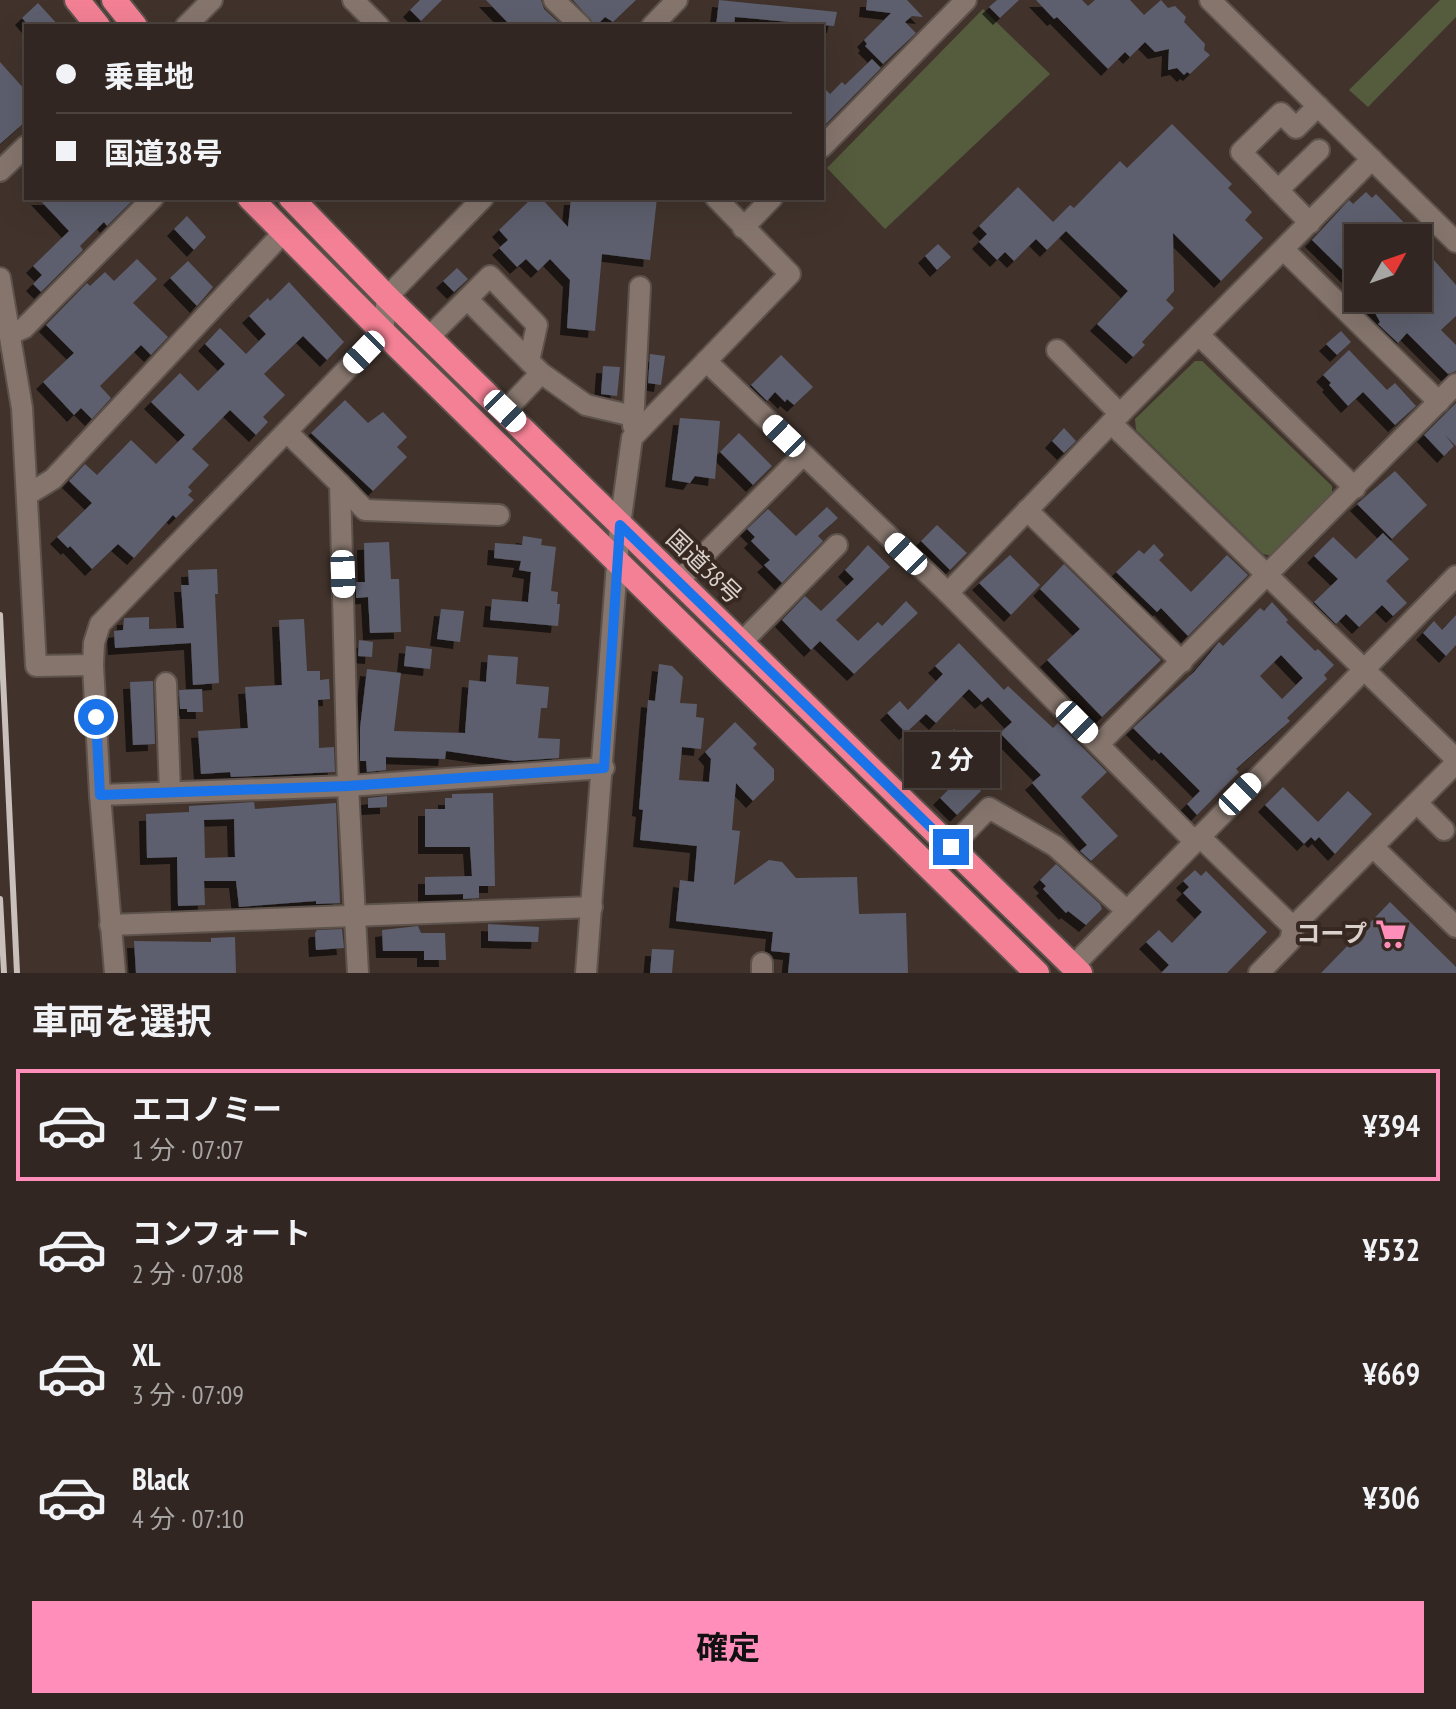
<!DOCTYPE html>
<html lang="ja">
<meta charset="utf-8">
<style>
:root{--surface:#312621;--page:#392e2a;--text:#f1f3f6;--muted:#a8a5a5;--line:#4c433f;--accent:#ff8eba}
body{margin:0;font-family:"PT Sans Narrow","Noto Sans JP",sans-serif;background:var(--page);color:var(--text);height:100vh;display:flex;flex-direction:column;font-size:30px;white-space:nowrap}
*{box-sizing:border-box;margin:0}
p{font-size:26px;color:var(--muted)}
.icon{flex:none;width:44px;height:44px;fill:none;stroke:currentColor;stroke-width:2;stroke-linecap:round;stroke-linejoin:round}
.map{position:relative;height:973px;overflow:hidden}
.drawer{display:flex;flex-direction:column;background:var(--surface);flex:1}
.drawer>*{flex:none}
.banner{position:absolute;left:24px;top:24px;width:800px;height:176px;border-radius:0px;box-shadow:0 8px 32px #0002,0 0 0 2px var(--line);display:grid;align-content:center;height:176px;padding:0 32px;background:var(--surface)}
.needle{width:52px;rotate:50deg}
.buttons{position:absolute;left:1344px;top:224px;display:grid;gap:16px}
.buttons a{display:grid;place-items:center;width:88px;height:88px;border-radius:0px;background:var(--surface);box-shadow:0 8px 32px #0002,0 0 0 2px var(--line);font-size:40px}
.end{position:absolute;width:36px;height:36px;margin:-18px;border:10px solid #1a73e8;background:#fff;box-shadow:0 0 0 4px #fff}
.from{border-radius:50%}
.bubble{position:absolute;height:56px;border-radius:0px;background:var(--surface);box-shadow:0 8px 32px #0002,0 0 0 2px var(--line);font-size:26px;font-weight:700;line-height:56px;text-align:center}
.car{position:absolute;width:24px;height:48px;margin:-24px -12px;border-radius:10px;box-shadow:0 0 6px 2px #0007;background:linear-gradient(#fff 24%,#345 0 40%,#fff 0 76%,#345 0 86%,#fff 0)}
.banner b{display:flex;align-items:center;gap:28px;height:76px;font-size:30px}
.banner b+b{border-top:2px solid var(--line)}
.banner i{width:20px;height:20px;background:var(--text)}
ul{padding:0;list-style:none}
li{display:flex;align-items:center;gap:24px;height:112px;margin:0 16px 12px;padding:0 16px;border:4px solid transparent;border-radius:0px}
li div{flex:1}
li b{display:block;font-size:30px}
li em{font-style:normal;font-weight:700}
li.current{border-color:var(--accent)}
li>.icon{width:72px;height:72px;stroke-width:1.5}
h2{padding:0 32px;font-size:36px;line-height:96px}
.primary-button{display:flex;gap:16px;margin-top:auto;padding:16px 32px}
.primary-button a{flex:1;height:92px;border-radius:0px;background:var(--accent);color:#111;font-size:32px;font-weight:700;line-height:92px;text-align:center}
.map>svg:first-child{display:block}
.green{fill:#555c3d}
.building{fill:#5d5f6e;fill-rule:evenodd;filter:url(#shadow)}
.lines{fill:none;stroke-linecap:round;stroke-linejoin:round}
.minor-casing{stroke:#5d524c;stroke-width:24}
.highway-casing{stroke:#5d524c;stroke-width:28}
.minor{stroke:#85756d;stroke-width:20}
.highway{stroke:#f38095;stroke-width:24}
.rail{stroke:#c9bfbb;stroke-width:6}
.route{stroke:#1a73e8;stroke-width:10}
.labels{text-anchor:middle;stroke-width:8;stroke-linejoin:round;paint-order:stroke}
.street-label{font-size:24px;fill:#dad1cd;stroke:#372922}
.poi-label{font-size:24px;font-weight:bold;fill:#dad1cd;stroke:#372922;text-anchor:end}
</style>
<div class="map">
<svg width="1456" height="973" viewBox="0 0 1456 973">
<defs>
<filter id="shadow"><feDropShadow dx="-7" dy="7" stdDeviation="0" flood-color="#0009"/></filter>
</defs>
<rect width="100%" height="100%" fill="#41332c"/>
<g class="green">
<polygon points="1440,0 1456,0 1456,17 1368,107 1349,90"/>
<polygon points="983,9 1050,74 885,229 827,168"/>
<polygon points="1195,361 1202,361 1332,486 1332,493 1272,556 1263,554 1136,430 1135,419"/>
</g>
<g class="building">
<polygon points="420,0 442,0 421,21 410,10"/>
<polygon points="486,0 541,0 544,9 558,22 553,26 511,26"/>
<polygon points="573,0 636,0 613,22 605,17 596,26"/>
<polygon points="719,0 837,12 834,26 735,17 734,26 716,26"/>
<polygon points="867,0 907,0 923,17 912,16 905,22 916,33 883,64 865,46 867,44 864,40 891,13 866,10"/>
<polygon points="997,0 1019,0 1000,18 989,7"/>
<polygon points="1036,0 1082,0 1088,6 1095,0 1130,0 1144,15 1161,0 1168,8 1175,6 1186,17 1184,22 1205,44 1204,50 1210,55 1190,74 1187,72 1184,75 1177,68 1168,70 1169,49 1155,52 1145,42 1130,57 1125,52 1108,69 1057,17 1054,19"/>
<polygon points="38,3 59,26 29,26 22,18"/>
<polygon points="872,59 881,68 822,128 822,86 830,94 842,82 845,85"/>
<polygon points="0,62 26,91 26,121 0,144"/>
<polygon points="1172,124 1232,184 1228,188 1252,212 1245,220 1263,238 1221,281 1173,233 1174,291 1166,300 1174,308 1142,342 1145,345 1133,357 1097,324 1128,291 1066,231 1047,250 1036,239 1014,261 1005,252 997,260 979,242 987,234 979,226 1018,187 1053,222 1070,205 1074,208 1120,161 1127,168"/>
<polygon points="1366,192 1372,198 1376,194 1419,238 1358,238 1358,285 1312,240 1349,200 1353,204"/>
<polygon points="38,198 135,198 107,226 104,222 80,246 83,250 41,292 33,284 42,275 33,266 69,231"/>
<polygon points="532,198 541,198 568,227 571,198 657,198 650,260 602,254 595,331 567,328 570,280 550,259 538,271 526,259 517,267 499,248 508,240 499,230"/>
<polygon points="187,216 206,237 194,250 174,229"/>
<polygon points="1418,242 1456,285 1456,316 1441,330 1456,345 1456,371 1448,374 1407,333 1398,343 1378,324 1380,322 1367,298 1418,298"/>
<polygon points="938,244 951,257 937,270 925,256"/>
<polygon points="137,259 157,279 133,303 168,337 151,355 141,345 100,386 111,398 92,419 81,408 74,415 43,382 74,353 46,325 87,283 90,286 105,272 114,281"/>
<polygon points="188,261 213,287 197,306 170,278"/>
<polygon points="457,268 468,279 454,292 443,281"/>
<polygon points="289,282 344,342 327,360 303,336 264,374 285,395 263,417 268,422 256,435 230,410 192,449 209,465 188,487 192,491 188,495 194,500 176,518 173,515 134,558 118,544 92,569 70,546 68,548 57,537 92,503 69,481 85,464 97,475 131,440 156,464 185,435 151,402 180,373 198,391 225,364 205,344 220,328 246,354 266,334 249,316 268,298 270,301"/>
<polygon points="1341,331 1351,342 1337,355 1326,344"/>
<polygon points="1349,350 1387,390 1395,383 1416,406 1395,425 1363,392 1348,406 1329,385 1331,383 1323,375"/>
<polygon points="650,354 665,356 661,385 648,383"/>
<polygon points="781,355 813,387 794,405 787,399 785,402 775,392 767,401 751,385"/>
<polygon points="603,366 620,367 617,396 601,394"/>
<polygon points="345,400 368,423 383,412 407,437 397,447 407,457 373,491 311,433"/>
<polygon points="1456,403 1456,446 1445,435 1454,446 1444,456 1424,435"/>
<polygon points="680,418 720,421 715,479 695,476 690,483 672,480"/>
<polygon points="1064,428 1076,441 1064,453 1052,441"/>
<polygon points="739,433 772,466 753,485 720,452"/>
<polygon points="1395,471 1427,505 1392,539 1357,504"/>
<polygon points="827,507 838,518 818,536 823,541 782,583 764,565 770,560 751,541 755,537 747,529 768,509 796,536"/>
<polygon points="937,525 967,553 950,570 921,541"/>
<polygon points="1383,533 1409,559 1386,581 1407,603 1393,616 1382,605 1359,627 1346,614 1336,624 1314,602 1338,579 1314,556 1333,537 1356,559"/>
<polygon points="523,536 542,539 541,545 556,547 551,591 558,592 557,604 560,604 558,626 490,620 492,599 528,602 531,572 519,570 521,561 494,558 495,543 522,545"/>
<polygon points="389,542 391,579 399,579 401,632 370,633 368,597 356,598 356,582 365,582 364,543"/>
<polygon points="1154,544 1164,555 1159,560 1191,592 1227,555 1248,575 1188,636 1161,608 1157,612 1116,572 1139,550 1144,554"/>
<polygon points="868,545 890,567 836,620 858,641 878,622 882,626 906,601 918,613 854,674 820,641 811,650 782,620 805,596 821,611 854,579 845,570"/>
<polygon points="1010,555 1040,585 1011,615 979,583"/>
<polygon points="1064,564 1161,660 1102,717 1047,660 1080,629 1040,589"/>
<polygon points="217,569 218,594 215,594 219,683 193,685 191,643 115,648 114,631 123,630 124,618 149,617 149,629 184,628 181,585 189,585 188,570"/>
<path d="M1272 602 1288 620 1286 622 1315 651 1318 649 1334 665 1324 675 1327 679 1287 718 1290 721 1236 769 1239 772 1197 815 1187 804 1200 791 1161 752 1159 754 1133 728 1194 672 1219 642 1223 646 1260 608 1264 611ZM1281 655 1303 678 1282 699 1260 676Z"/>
<polygon points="441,609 464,611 460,642 437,639"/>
<polygon points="1456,615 1456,645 1446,656 1423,633 1434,621 1442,630"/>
<polygon points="304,619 307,671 320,671 320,680 329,679 330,699 318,700 319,748 334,747 335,772 231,777 230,772 201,774 198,731 248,728 245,687 282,685 279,620"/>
<polygon points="359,640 373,642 372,657 358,656"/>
<polygon points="959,643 1004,690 1008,686 1053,728 1058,723 1107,772 1081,797 1118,836 1091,861 1080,851 1087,845 1032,783 1041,775 1000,733 1012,722 988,697 982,702 969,689 936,723 926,714 906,733 887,713 900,701 908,710 943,674 935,666"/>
<polygon points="406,646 432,649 430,669 404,666"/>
<polygon points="488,655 518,657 516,684 549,687 547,708 541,708 538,738 560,739 559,758 514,761 446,751 445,759 386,757 386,770 367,772 366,761 360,761 360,728 367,669 401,673 394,731 465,733 469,680 486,682"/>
<polygon points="659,664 672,666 683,677 680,703 697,704 696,717 704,718 701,749 682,747 679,780 709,782 711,759 705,752 735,722 757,744 753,748 774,769 774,780 753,801 736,783 732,830 740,831 734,885 769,860 782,862 796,878 857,877 859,914 906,913 908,973 788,973 790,953 771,951 773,932 676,921 680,880 694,882 697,846 640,840 643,810 639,809 648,700 655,701"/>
<polygon points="153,681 155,744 133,745 130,682"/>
<polygon points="202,689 203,712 187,712 187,709 180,709 179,690"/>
<polygon points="954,729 979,754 960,774 935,749"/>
<polygon points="964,774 981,791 957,815 940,798"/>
<polygon points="1283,787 1318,822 1348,791 1372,814 1335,854 1319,837 1315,841 1311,837 1304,844 1265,805"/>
<polygon points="493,793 495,886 479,886 479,898 463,899 463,894 425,895 425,877 472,876 470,847 425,847 425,809 445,809 445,798 452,798 452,794"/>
<polygon points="387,796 387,807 368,808 368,798"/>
<path d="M254 802 255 809 336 803 340 903 316 904V901L239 907 236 881H204L205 905 178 906 177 857 147 858 146 814 189 812V806ZM234 819 235 857 205 858 204 820Z"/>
<polygon points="1056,864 1100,904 1102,909 1086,925 1068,911 1066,913 1043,889 1046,886 1040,880"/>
<polygon points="1195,870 1201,876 1206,871 1267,932 1227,973 1161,973 1169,965 1146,942 1159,930 1172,943 1202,912 1183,893 1189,887 1183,881"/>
<polygon points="1390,902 1456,967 1456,973 1321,973"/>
<polygon points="488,924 539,927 538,942 488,941"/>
<polygon points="418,926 421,933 445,933 446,960 424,960 424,951 383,951 382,930"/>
<polygon points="342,929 344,948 316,950 315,933 317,930"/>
<polygon points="235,937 236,973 136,973 134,941 211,942 211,938"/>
<polygon points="652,949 674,950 672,973 650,973"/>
</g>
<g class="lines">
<defs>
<g id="minor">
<polyline points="353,0 379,26"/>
<polyline points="554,0 581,26"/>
<polyline points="1210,0 1456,242"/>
<polyline points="186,26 212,0"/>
<polyline points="652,26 677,0"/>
<polyline points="822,147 966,0"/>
<polyline points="0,171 26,146"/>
<polyline points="1278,190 1319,150"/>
<polyline points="1310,223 1241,152 1281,113 1296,128 1318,106"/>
<polyline points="743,228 772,198"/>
<polyline points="1284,250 1439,402"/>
<polyline points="0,278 22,408 36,666 93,665"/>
<polyline points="467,299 490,276 537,325 529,361"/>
<polyline points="11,334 24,328 153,198"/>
<polyline points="1199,335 1355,488"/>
<polyline points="429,337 467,299 541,373 586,405 633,416"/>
<polyline points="1057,350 1120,414"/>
<polyline points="706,361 948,593 1194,841"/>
<polyline points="505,411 541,373"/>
<polyline points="1111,423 1456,759"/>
<polyline points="633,426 640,287"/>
<polyline points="287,432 340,484 348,786 358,973"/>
<polyline points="340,484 365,510 499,515"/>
<polyline points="27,495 53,479 283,233"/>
<polyline points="1027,510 1182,662"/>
<polyline points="678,581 803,455"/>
<polyline points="948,593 1111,423 1372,159"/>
<polyline points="741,643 837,545"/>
<polyline points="166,683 170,792"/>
<polyline points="1099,744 1456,384"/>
<polyline points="100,795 348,786 604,768"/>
<polyline points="1417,803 1444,830"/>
<polyline points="1199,836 1293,927 1456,763"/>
<polyline points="951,847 989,808 1055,846 1126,910"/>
<polyline points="1373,847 1456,927"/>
<polyline points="110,925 592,907"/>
<polyline points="1073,966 1456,576"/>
<polyline points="115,973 100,795 93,665 94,643 100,624 383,332 387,297 483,198"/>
<polyline points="586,973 620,525 632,438 790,274 716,198"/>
<polyline points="762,973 762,963"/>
<polyline points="1259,973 1290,941 1293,927"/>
</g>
<g id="highway">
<polyline points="77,0 98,26"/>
<polyline points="114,0 135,26"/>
<polyline points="250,198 383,332 1037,973"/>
<polyline points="291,198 387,297 1080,973"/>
</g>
</defs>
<use href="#minor" class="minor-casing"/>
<use href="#highway" class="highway-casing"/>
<use href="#minor" class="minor"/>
<use href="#highway" class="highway"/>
<g class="rail">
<polyline points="0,615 17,973"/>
<polyline points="0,899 4,973"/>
</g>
</g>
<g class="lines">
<polyline class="route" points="96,717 100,795 348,786 604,768 620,525 951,847"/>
</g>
<defs>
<symbol id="supermarket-bare" viewBox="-9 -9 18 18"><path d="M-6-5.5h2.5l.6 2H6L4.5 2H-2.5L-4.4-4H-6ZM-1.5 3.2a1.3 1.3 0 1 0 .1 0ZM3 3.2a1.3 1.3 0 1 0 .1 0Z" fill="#ff8eba" stroke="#372922" stroke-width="2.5" paint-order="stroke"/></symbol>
</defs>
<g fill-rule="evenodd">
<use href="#supermarket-bare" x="1369" y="912" width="44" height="44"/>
</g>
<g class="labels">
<g class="street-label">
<text transform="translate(704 567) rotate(44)" y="8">国道38号</text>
</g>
<g class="poi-label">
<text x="1367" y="942">コープ</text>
</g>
</g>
</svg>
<div class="buttons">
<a><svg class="needle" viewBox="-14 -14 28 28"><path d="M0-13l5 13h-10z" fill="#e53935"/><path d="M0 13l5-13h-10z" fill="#a8a5a5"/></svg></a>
</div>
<i class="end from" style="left:96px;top:717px"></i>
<i class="end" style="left:951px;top:847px"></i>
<div class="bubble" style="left:904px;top:732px;width:96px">2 分</div>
<i class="car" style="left:364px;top:352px;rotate:224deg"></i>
<i class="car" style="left:505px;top:411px;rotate:134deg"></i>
<i class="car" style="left:784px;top:436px;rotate:314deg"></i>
<i class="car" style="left:906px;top:554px;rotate:314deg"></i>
<i class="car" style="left:343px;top:574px;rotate:178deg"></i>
<i class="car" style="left:1077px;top:722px;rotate:135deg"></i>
<i class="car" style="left:1240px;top:794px;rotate:45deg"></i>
<div class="banner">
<b><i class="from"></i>乗車地</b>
<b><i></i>国道38号</b>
</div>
</div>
<section class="drawer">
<h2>車両を選択</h2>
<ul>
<li class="current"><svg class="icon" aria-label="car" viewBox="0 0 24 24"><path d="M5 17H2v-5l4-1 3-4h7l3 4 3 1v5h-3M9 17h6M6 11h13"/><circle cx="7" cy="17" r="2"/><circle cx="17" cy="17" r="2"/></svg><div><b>エコノミー</b><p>1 分 · 07:07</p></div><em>¥394</em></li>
<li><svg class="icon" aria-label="car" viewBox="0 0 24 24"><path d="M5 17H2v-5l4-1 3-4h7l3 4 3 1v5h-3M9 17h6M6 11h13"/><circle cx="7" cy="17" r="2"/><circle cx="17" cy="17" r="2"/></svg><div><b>コンフォート</b><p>2 分 · 07:08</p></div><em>¥532</em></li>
<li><svg class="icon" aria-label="car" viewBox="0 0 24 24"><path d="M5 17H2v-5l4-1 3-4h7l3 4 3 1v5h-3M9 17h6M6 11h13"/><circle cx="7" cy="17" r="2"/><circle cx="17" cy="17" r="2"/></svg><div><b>XL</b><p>3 分 · 07:09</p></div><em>¥669</em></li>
<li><svg class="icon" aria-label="car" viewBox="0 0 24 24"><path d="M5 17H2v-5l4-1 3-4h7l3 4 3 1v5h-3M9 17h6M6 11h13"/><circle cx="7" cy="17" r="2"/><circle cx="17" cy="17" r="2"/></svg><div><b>Black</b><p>4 分 · 07:10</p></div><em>¥306</em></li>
</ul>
<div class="primary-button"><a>確定</a></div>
</section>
